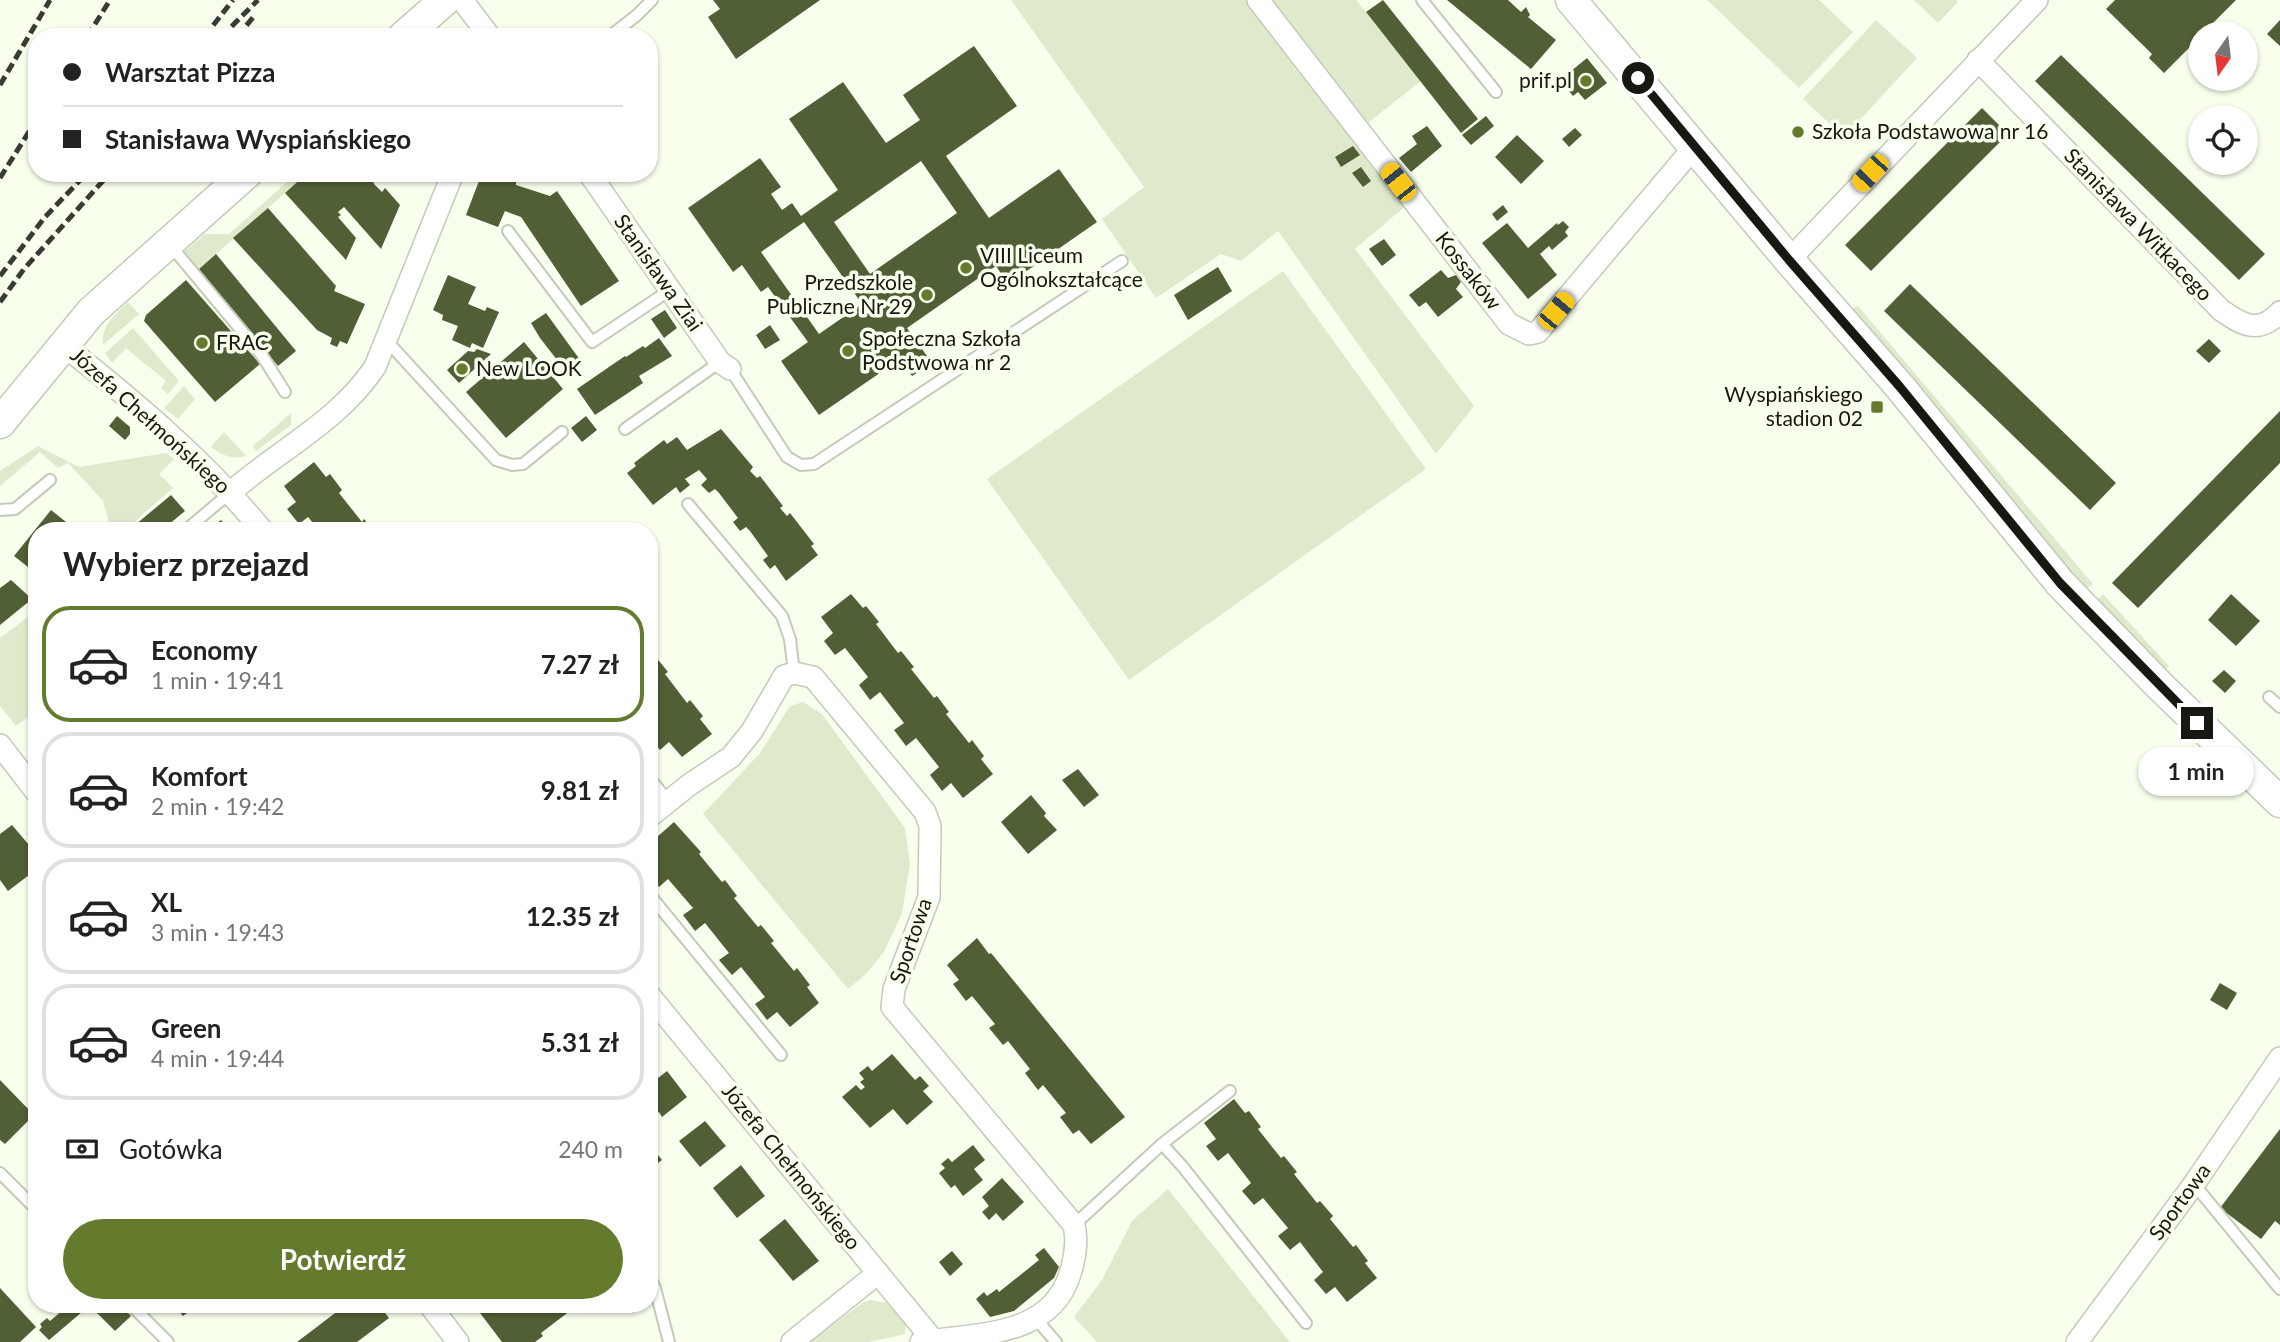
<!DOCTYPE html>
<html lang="pl">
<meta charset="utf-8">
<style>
:root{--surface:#fff;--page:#f2f2f2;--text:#222;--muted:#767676;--line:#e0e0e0;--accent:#647b2e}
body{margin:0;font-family:Lato,sans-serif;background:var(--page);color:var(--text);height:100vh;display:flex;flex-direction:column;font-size:26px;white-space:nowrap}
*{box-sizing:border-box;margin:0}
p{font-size:23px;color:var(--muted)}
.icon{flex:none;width:38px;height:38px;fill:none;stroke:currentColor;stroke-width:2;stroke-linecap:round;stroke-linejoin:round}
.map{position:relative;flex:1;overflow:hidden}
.panel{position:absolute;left:28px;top:522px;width:630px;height:791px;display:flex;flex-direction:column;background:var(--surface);border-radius:28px;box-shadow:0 2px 5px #0004}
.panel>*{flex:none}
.hud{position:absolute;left:28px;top:28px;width:630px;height:154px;border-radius:28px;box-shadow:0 2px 5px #0004;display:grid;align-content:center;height:154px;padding:0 35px;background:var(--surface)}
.needle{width:46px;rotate:194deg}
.fabs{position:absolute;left:2188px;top:21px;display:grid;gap:14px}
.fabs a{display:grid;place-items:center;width:70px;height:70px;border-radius:50%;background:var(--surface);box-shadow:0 2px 5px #0004;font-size:35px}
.end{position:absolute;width:32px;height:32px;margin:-16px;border:9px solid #161812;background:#fff;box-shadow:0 0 0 4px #fff}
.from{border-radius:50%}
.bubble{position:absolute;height:49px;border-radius:24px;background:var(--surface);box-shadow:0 2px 5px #0004;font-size:23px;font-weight:700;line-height:49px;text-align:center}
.car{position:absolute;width:21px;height:42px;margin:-21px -10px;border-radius:9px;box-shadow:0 0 5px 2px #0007;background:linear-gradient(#f5c518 24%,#345 0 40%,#f5c518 0 76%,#345 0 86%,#f5c518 0)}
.hud b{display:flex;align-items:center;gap:24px;height:66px;font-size:26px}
.hud b+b{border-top:2px solid var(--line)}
.hud i{width:18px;height:18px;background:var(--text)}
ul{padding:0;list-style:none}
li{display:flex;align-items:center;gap:21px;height:116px;margin:0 14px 10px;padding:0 21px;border:4px solid var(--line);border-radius:28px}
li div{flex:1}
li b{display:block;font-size:26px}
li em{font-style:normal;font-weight:700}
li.current{border-color:var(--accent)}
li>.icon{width:63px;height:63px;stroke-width:1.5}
h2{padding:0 35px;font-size:32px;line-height:84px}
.pay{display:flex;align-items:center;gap:18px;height:77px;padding:0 35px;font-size:26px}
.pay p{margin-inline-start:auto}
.button{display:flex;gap:14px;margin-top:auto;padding:14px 35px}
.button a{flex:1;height:80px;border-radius:42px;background:var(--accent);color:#fff;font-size:28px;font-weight:700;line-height:80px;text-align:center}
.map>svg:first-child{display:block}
.green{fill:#dfeacc}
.building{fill:#505f35;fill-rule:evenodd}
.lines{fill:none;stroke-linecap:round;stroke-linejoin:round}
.lane-casing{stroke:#c3cab9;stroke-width:14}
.street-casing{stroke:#c3cab9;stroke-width:24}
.secondary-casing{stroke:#c3cab9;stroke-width:33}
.lane{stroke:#fff;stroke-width:10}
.street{stroke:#fff;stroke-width:21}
.secondary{stroke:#fff;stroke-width:30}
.rail{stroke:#393b34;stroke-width:5;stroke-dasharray:10 5;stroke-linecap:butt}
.route{stroke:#161812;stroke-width:9}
.poi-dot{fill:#647b2e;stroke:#f8ffed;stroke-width:2.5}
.labels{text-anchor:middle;stroke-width:7;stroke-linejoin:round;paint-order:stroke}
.poi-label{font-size:21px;fill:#161812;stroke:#f8ffed;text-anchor:start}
.street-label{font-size:21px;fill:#161812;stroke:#f8ffed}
</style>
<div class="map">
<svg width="2280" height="1342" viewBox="0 0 2280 1342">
<rect width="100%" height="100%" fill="#f8ffed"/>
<g class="green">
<polygon points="1011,0 1252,0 1408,204 1355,249 1474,406 1436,454 1278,231 1241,261 1221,254 1156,298 1102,219 1144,187"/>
<polygon points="1266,0 1356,0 1421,81 1364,126"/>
<polygon points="1707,0 1819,0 1853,32 1799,88"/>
<polygon points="1914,0 1956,0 1958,2 1938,23"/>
<polygon points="1876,20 1917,58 1844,137 1803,99"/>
<polygon points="297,173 303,177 197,271 185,256 185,251 205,234 229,234"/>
<polygon points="1283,271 1426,469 1129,680 987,479"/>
<path d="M128 302 139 314 103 345C101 325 115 315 128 302Z"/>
<polygon points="1858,306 2093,584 2084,591 1850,309"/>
<polygon points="133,328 179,381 168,394 161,388 166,381 126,348 112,363 105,353"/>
<polygon points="184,386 195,399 178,419 164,408"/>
<polygon points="291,413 291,425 256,451 253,446"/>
<path d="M224 432 246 456C233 460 221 455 211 447Z"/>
<polygon points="38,446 79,467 166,453 174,459 159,474 173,488 125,530 111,530 103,501 68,463 58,468 40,452 0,486 0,471"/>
<polygon points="2103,594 2169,666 2163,672 2095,602"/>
<polygon points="37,610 37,710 16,726 0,706 0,638"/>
<polygon points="803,702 822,714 905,828 910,864 902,913 884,952 866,974 848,989 703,814 760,753 790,706"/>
<polygon points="1168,1189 1290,1342 1097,1342 1074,1317 1102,1280 1132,1221"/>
<polygon points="870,1300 887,1303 906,1322 905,1333 902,1335 868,1342 810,1342 862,1303"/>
</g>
<g class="building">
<polygon points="713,0 820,0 736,59 708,17 720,9"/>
<polygon points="1383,0 1478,119 1461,133 1366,12"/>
<polygon points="1447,0 1508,0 1521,12 1526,7 1530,15 1528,17 1556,40 1531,69"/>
<polygon points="2115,0 2236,0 2203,33 2200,33 2200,37 2164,73 2149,58 2152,54 2106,9"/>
<polygon points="2280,20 2280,46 2267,34"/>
<path d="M974 46 1017 106 946 156 989 218 1059 169 1097 222 1008 284 996 266 907 328 932 363 912 376 900 359 819 415 781 361 808 342 768 287 761 292 742 265 733 272 688 208 760 158 781 187 771 194 782 210 792 203 801 216 838 190 789 119 843 82 886 143 920 120 903 95ZM921 161 957 213 870 274 834 222ZM804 222 862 304 819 334 761 252Z"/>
<polygon points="2061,55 2265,254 2239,280 2035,81"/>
<polygon points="1587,58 1607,83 1585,100 1578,92 1573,96 1563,84 1568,79 1565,76"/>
<polygon points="1982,108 2008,134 1871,271 1845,245"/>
<polygon points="1486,116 1494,126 1471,145 1462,135"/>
<polygon points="1427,126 1442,146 1411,172 1399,158 1417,144 1412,136"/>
<polygon points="1575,128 1582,135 1569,147 1562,139"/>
<polygon points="1517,135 1544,161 1521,184 1495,157"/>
<polygon points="1353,146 1360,155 1341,167 1335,157"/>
<polygon points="1361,167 1371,181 1363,187 1352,173"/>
<polygon points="312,173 371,173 374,184 382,192 385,188 400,205 381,249 344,207 338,212 341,215 338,217 356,238 346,260 285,193 305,175 307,178"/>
<polygon points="482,173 492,173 516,182 516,185 550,196 557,191 619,281 581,306 521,217 505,211 498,227 466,215"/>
<polygon points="1503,205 1508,212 1497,221 1492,214"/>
<polygon points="268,208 336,286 334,291 365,304 347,344 340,341 337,347 330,344 332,338 317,330 233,238"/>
<polygon points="1563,221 1569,227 1565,232 1568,236 1552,250 1549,246 1540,254 1557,275 1528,299 1482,243 1507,223 1528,248 1557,223 1558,225"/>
<polygon points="1384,239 1396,255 1382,266 1369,249"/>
<polygon points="216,254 296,351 278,366 198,270"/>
<polygon points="1218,267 1232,291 1188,320 1174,295"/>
<polygon points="1441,270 1448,278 1456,275 1461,282 1456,289 1463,297 1438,317 1426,302 1419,307 1409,295"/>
<polygon points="448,275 476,287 468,304 485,311 487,307 499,312 483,348 472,343 470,348 452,340 458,326 442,320 443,315 433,310"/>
<polygon points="186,280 260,364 215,402 144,321 146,315"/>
<polygon points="1910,284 2116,483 2090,510 1884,311"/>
<polygon points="665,310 677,328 664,338 651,319"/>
<polygon points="546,313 583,364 568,374 540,338 531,323"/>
<polygon points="770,325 780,340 765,349 756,335"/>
<polygon points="659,338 672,356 639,376 643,383 595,415 577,389 625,356 626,357 643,346 645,348"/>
<polygon points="2209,339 2221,351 2209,363 2196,351"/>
<polygon points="524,342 563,389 506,438 466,392"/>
<polygon points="477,349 491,354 459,383 447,370 468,351 474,352"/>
<polygon points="2280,411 2280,463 2138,608 2112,583"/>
<polygon points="117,416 130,427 130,434 125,440 109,426"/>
<polygon points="586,416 597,430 582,442 571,428"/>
<polygon points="721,429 753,467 750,471 757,478 760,476 783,506 780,508 787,516 790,513 814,544 811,546 818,555 786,581 775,565 770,569 763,560 768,556 750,531 746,527 740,531 733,522 738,518 719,493 715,489 709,493 701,485 707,479 699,470 685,479 690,485 680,493 676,487 653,505 627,473 636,466 634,463 664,440 667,444 677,437 687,450"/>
<polygon points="314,462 326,477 330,474 342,490 339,493 362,522 364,519 373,530 319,530 308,517 299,524 287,509 296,502 284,486"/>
<polygon points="171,495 185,511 162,530 129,530"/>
<polygon points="51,510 76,530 37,530 37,556 28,567 14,556"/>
<polygon points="221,520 229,530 209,530"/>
<polygon points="11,580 32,599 0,625 0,588"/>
<polygon points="851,594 863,608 866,606 879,622 876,624 898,653 901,651 914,667 911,669 934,698 937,696 949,712 946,714 969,743 972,740 984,756 981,759 993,774 963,798 951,783 942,791 930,775 939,767 916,738 906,746 894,730 904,723 880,692 870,700 859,685 868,677 845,648 835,655 824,641 833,633 821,617"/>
<polygon points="2231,594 2260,621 2236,646 2208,620"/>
<polygon points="649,654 652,658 655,656 668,672 665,674 687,703 690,700 703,716 700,719 712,734 682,757 669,742 660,750 649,736 658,727 649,716"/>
<polygon points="2224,670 2236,681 2225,693 2212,681"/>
<polygon points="1078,769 1099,795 1084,807 1062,780"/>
<polygon points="1031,795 1046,813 1044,816 1057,830 1028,854 1001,822"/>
<polygon points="674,822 701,852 699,854 722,882 725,880 737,896 734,898 758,927 761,925 774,941 771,943 794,971 797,968 810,985 807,987 819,1003 790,1027 777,1012 767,1020 755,1004 765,997 741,967 732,975 719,960 729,953 705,923 695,931 683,915 693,908 668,879 659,887 649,874 649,870 656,864 649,855 649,844"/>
<polygon points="12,825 35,852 37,869 8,891 0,880 0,834"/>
<polygon points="977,938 989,954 991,953 1125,1117 1091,1144 1079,1130 1073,1134 1060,1117 1066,1113 1043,1085 1038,1090 1025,1073 1030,1069 1008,1041 1003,1045 989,1028 995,1024 972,996 966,1001 953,984 959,980 947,965"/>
<polygon points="2220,983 2237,993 2227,1010 2210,1000"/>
<polygon points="892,1054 915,1080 920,1076 929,1086 923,1091 933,1102 907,1125 893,1109 870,1128 842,1097 856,1085 861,1090 865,1087 860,1082 864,1079 859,1073 868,1066 872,1071"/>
<polygon points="667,1071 687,1097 662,1117 659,1112 649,1119 649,1085"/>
<polygon points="0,1080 34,1115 5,1144 0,1140"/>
<polygon points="1234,1099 1245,1113 1249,1111 1261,1127 1258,1129 1281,1158 1284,1156 1297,1172 1294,1174 1317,1203 1320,1201 1333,1216 1330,1219 1353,1247 1356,1245 1368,1261 1365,1263 1377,1278 1347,1302 1335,1287 1326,1294 1314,1280 1323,1272 1300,1242 1290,1250 1278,1236 1288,1228 1263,1198 1254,1205 1242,1191 1251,1183 1228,1153 1218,1161 1206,1146 1216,1139 1204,1123"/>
<polygon points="705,1121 726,1146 700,1167 679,1141"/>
<polygon points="2280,1129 2280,1225 2275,1221 2261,1239 2220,1208"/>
<polygon points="649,1144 662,1160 649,1170"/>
<polygon points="973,1145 985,1160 974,1169 983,1180 963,1196 955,1185 951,1188 939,1173 945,1168 941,1164 948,1158 952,1162"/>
<polygon points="741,1165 765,1196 737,1218 713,1188"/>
<polygon points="1002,1178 1024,1202 1003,1221 996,1213 989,1220 982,1212 989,1206 982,1197"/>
<polygon points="785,1219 819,1261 793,1281 759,1240"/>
<polygon points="1044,1248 1059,1267 1054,1278 1014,1311 990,1317 976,1299 984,1292 987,1296 997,1289 999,1292 1039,1260 1035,1255"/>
<polygon points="952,1251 963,1264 950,1276 939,1262"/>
<polygon points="0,1288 36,1327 20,1342 0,1342"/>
<polygon points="70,1304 75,1304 82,1312 49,1340 39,1330 42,1327 40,1324 47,1318 50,1321"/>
<polygon points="94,1304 119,1304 131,1316 115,1331 91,1307"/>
<polygon points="173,1304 199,1304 183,1316"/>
<polygon points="347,1304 378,1304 389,1318 357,1342 297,1342"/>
<polygon points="491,1304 505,1304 511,1310 519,1304 579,1304 541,1333 543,1336 535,1342 502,1342 480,1313"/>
<polygon points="625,1304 643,1304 633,1313"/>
</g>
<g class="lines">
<defs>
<g id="lane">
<polyline points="1422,0 1496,92"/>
<polyline points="609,37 637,15 652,0"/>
<polyline points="508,231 592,342 670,290"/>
<polyline points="171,246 261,354 285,392"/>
<polyline points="386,340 496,460 512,465 523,464 562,432"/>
<polyline points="730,369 787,457 801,465 814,464 1122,261"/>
<polyline points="625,429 720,362"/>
<polyline points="688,504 782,616 790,639 794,673"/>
<polyline points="0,510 15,509 50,480"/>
<polyline points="186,530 231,492"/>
<polyline points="2269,697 2280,707"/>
<polyline points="649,777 668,801"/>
<polyline points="649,894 781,1055"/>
<polyline points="1162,1144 1230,1091"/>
<polyline points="0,1173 37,1210"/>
<polyline points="2194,1184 2280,1289"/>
<polyline points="1074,1225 1162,1144 1183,1167 1306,1323"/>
<polyline points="649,1276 655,1288 669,1342"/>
<polyline points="130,1304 168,1342"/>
<polyline points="1036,1319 1056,1342"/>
</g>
<g id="street">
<polyline points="462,0 490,37"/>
<polyline points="1258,0 1509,324 1529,334 1538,332 1695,146"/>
<path d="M1978 60 2221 310C2242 325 2259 335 2280 312"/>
<polyline points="589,173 720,362 730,369"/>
<polyline points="1789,260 2037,0"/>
<path d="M63 345C134 401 205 461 262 530"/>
<path d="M231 492C279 450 339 421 375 367L453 173"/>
<polyline points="0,745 37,793"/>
<path d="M649 817 689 785 731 757 752 731 784 676 794 673 813 677 925 812 930 826 929 897 894 989 892 1007 1074 1225C1078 1242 1075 1258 1070 1274 1050 1338 977 1333 921 1342"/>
<polyline points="649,995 933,1340"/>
<polyline points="429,1304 458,1342"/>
<polyline points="792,1342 878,1273"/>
<polyline points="2077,1342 2194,1184 2280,1058"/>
</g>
<g id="secondary">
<polyline points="1571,0 1789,260 1900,387 2060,583 2159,685 2280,802"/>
<polyline points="403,37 445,0"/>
<polyline points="0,423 91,312 247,173"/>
</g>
</defs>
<use href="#lane" class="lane-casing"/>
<use href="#street" class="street-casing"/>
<use href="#secondary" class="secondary-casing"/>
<use href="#lane" class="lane"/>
<use href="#street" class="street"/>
<use href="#secondary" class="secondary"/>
<g class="rail">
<polyline points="87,37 110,0"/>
<polyline points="204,37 233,0"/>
<polyline points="221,37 258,0"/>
<polyline points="237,37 255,15"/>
<polyline points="0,85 50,0"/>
<polyline points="0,178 37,119"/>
<polyline points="0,276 45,217 87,173"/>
<polyline points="0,302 24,269 110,173"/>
</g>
</g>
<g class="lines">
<polyline class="route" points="1638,78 1789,260 1900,387 2060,583 2197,723"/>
</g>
<g class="poi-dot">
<circle cx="1586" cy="81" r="7"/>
<circle cx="1798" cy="132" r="7"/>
<circle cx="966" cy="268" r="7"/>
<circle cx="927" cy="295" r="7"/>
<circle cx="202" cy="343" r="7"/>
<circle cx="848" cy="351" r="7"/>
<circle cx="462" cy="369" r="7"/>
<rect x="1870" y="400" width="14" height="14" rx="3.5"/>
</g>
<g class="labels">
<g class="poi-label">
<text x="1572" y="88" text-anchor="end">prif.pl</text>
<text x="1812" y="139">Szkoła Podstawowa nr 16</text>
<text x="980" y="263">VIII Liceum<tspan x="980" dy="24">Ogólnokształcące</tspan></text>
<text x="913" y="290" text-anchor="end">Przedszkole<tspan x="913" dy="24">Publiczne Nr 29</tspan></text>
<text x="862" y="346">Społeczna Szkoła<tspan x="862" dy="24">Podstwowa nr 2</tspan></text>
<text x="216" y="350">FRAC</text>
<text x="476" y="376">New LOOK</text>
<text x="1863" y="402" text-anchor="end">Wyspiańskiego<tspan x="1863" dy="24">stadion 02</tspan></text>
</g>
<g class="street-label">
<text transform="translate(2138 225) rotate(46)" y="7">Stanisława Witkacego</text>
<text transform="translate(1468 271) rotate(52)" y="7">Kossaków</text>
<text transform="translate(658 273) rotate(55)" y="7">Stanisława Ziai</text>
<text transform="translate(150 421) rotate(42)" y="7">Józefa Chełmońskiego</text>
<text transform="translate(911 941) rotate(-71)" y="7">Sportowa</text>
<text transform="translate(791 1167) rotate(51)" y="7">Józefa Chełmońskiego</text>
<text transform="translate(2180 1202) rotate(-54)" y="7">Sportowa</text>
</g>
</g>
</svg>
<div class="fabs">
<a><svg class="needle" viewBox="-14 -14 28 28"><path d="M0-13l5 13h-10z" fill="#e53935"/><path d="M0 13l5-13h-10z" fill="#767676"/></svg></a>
<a><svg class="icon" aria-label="locate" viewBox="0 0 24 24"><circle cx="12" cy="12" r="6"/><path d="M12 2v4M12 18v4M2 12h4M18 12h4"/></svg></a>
</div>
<i class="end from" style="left:1638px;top:78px"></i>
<i class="end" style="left:2197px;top:723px"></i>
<div class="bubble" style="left:2138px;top:747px;width:116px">1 min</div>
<i class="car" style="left:1870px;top:173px;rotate:223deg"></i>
<i class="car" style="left:1398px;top:182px;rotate:322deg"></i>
<i class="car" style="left:1556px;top:311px;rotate:40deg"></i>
<div class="hud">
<b><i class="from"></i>Warsztat Pizza</b>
<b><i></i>Stanisława Wyspiańskiego</b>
</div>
<section class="panel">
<h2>Wybierz przejazd</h2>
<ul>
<li class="current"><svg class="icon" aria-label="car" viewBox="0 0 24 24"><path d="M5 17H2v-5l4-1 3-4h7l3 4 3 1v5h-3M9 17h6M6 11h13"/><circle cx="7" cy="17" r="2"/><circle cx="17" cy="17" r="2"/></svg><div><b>Economy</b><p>1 min · 19:41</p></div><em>7.27 zł</em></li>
<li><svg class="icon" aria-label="car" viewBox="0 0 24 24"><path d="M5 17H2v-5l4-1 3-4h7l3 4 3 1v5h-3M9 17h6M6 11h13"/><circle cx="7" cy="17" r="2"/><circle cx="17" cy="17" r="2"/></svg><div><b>Komfort</b><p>2 min · 19:42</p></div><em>9.81 zł</em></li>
<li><svg class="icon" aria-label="car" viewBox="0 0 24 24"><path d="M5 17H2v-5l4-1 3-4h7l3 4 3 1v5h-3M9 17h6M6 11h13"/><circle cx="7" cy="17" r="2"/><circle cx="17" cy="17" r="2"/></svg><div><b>XL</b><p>3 min · 19:43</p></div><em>12.35 zł</em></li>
<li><svg class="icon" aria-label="car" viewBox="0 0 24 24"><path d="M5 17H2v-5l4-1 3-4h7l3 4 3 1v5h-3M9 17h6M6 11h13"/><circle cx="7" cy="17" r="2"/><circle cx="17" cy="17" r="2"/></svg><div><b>Green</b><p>4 min · 19:44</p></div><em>5.31 zł</em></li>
</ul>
<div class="pay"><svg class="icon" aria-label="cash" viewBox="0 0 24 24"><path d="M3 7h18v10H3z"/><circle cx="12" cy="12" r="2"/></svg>Gotówka<p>240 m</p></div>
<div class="button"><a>Potwierdź</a></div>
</section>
</div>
